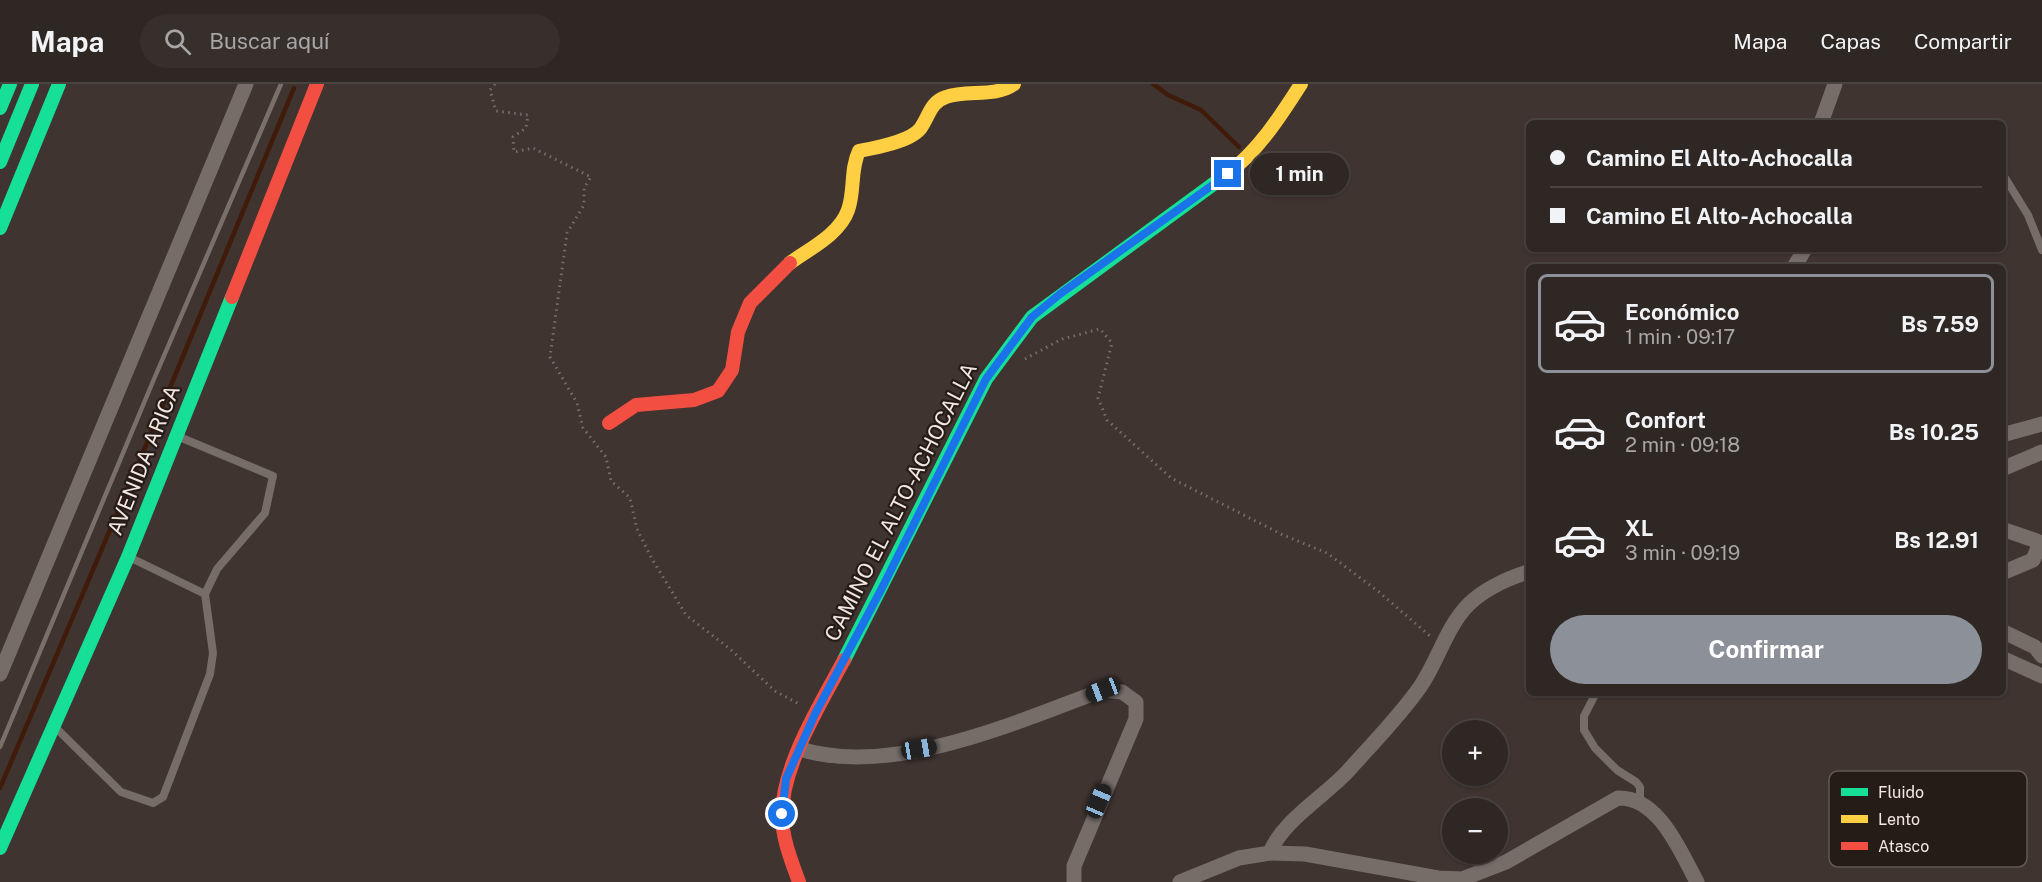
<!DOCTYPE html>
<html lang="es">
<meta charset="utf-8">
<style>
:root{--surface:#2f2723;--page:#372f2b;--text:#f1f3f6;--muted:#a7a5a6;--line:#4a4441;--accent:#8c9099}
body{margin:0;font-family:"Public Sans",sans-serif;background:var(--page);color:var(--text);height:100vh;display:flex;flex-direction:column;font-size:22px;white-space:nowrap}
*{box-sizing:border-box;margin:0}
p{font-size:20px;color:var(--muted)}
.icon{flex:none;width:33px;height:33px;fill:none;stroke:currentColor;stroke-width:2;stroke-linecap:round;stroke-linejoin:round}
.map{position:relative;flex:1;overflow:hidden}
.sheet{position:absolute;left:1526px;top:180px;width:480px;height:432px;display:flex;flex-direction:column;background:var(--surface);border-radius:9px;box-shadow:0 2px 4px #0004,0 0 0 2px var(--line)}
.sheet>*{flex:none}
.banner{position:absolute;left:1526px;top:36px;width:480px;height:132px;border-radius:9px;box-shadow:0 2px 4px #0004,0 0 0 2px var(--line);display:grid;align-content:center;height:132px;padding:0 24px;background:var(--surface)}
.fabs{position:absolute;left:1442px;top:636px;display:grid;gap:12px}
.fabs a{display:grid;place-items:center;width:66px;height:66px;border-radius:50%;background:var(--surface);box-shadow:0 2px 4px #0004,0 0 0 2px var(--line);font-size:30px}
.end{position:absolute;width:27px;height:27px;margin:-14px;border:8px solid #1a73e8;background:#fff;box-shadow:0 0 0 3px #fff}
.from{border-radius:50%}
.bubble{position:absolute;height:42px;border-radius:21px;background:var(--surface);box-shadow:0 2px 4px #0004,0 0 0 2px var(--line);font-size:20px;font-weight:700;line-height:42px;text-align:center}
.car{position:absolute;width:18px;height:36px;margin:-18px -9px;border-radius:8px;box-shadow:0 0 4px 2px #0007;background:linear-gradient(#222 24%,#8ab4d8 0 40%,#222 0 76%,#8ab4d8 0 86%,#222 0)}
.banner b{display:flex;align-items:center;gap:21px;height:57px;font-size:22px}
.banner b+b{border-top:2px solid var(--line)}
.banner i{width:15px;height:15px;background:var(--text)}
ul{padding:10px 0 0;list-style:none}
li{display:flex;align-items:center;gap:18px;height:99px;margin:0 12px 9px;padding:0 12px;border:3px solid transparent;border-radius:9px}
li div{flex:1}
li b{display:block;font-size:22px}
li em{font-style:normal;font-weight:700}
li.on{border-color:var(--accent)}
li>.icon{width:54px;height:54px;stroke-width:1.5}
.button{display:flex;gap:12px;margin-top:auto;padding:12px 24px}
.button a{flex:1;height:69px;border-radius:36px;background:var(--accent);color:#fff;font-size:24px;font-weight:700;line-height:69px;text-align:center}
header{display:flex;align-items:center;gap:36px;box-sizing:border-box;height:84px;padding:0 30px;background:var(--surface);border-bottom:2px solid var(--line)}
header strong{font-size:28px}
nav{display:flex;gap:33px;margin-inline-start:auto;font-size:21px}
.search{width:420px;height:54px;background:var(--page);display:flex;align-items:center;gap:15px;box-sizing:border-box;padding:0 21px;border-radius:33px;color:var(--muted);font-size:22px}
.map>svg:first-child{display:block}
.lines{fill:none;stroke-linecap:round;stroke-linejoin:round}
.stream{stroke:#401b0a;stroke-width:4.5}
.path{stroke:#776f6b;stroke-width:3;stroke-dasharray:1.5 4.5;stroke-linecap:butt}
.lane{stroke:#766d69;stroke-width:8}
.street{stroke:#766d69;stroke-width:15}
.fast{stroke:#16e098;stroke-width:14}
.slow{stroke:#ffcf43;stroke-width:14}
.jam{stroke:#f24e42;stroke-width:14}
.rail{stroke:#79706c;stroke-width:4.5}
.route{stroke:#1a73e8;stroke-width:8}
.labels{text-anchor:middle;stroke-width:4.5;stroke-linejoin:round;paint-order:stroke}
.street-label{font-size:21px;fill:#f4e6e0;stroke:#251c18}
.key{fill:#251c18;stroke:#635954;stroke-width:1.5}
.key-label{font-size:16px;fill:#f4e6e0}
</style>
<header>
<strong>Mapa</strong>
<div class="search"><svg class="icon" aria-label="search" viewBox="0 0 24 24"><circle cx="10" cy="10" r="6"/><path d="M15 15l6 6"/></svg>Buscar aquí</div>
<nav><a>Mapa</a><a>Capas</a><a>Compartir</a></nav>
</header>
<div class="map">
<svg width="2042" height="798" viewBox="0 0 2042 798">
<rect width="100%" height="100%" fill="#3f342f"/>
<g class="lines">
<g class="stream">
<polyline points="1153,0 1168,11 1201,26 1239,63"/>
<polyline points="1256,84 1257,86"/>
<polyline points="0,704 150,352 294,4"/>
</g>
<g class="path">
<polyline points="495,0 490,6 496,27 528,31 526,44 513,53 514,68 533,64 591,93 584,104 584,121 567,149 550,273 577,319 583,344 606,373 611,397 630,414 637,445 652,475 686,531 730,565 775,607 801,621"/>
<polyline points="1025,275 1062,255 1100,245 1112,259 1098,314 1107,336 1171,394 1281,450 1327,469 1379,508 1430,552"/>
</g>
<g class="lane">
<polyline points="2002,89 2028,131 2042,166"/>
<polyline points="131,474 205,510"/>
<polyline points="1596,609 1584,632 1584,646 1595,664 1617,686 1636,698 1640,703 1640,717"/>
<polyline points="56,644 121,708 153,719 163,713 210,590 213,569 205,510 217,485 265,429 273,392 177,352"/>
</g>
<g class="street">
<polyline points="1821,39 1835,0"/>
<polyline points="1794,183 1805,165"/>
<polyline points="2002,351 2042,340"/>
<polyline points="2002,385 2042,368"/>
<polyline points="2002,445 2037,457 2038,464 2033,476 2002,489"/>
<polyline points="2002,547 2035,563 2042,572"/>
<polyline points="2002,574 2042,592"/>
<polyline points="0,590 246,0"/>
<path d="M800 665C891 694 1017 638 1103 606L1122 608 1136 618V635L1074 782V798"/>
<path d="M1270 769C1281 738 1325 712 1348 687 1372 660 1399 633 1420 603 1438 577 1446 543 1469 520 1486 504 1506 495 1528 488"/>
<path d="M1180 798 1239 774 1270 769 1305 770 1438 794 1462 795 1506 778 1618 714C1659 713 1680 767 1697 798"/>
</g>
<g class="fast">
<polyline points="0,24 10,0"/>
<polyline points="0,78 32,0"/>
<polyline points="0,144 59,0"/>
<polyline points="844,576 986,295 1032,233 1227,90"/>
<polyline points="0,764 128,473 232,213"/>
</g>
<g class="slow">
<path d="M1227 90C1258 67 1280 33 1301 0"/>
<path d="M790 179C809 165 840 150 848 126 855 107 850 86 859 67 875 64 909 58 920 45 929 33 930 18 946 13 967 5 995 14 1014 0"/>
</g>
<g class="jam">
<polyline points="232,213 317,0"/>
<polyline points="609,339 636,321 694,316 718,307 732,286 738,248 750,219 790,179"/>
<path d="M799 798C791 776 782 754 782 731 782 681 821 619 844 576"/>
</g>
<polyline class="rail" points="0,663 154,295 281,0"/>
</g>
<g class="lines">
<polyline class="route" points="782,730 786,695 815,630 882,504 986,295 1032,233 1060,210 1228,90"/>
</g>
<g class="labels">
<g class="street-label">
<text transform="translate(144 376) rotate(-68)" y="7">AVENIDA ARICA</text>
<text transform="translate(901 418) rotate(-63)" y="7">CAMINO EL ALTO-ACHOCALLA</text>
</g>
</g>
<rect x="1829" y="687" width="198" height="96" rx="9" class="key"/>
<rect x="1841" y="704" width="27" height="8" fill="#16e098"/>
<rect x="1841" y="731" width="27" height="8" fill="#ffcf43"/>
<rect x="1841" y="758" width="27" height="8" fill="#f24e42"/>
<g class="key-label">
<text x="1878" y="714">Fluido</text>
<text x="1878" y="741">Lento</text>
<text x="1878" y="768">Atasco</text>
</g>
</svg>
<div class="fabs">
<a>+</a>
<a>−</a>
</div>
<i class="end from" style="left:782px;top:730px"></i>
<i class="end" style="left:1228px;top:90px"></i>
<div class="bubble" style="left:1250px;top:69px;width:99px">1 min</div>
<i class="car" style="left:1103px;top:606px;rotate:249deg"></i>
<i class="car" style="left:919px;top:665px;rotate:81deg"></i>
<i class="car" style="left:1099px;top:717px;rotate:23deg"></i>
<div class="banner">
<b><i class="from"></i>Camino El Alto-Achocalla</b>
<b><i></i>Camino El Alto-Achocalla</b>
</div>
<section class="sheet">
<ul>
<li class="on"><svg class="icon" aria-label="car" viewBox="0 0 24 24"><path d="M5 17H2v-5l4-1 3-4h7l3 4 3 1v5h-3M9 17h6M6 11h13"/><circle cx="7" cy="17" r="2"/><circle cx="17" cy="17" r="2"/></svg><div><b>Económico</b><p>1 min · 09:17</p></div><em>Bs 7.59</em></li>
<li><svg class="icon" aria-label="car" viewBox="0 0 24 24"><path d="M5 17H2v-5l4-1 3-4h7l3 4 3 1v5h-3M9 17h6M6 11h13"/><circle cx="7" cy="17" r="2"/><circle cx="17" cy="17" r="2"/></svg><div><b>Confort</b><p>2 min · 09:18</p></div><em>Bs 10.25</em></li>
<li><svg class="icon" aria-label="car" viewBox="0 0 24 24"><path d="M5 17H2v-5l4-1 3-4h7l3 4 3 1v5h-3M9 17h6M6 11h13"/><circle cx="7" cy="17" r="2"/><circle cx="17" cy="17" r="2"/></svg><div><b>XL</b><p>3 min · 09:19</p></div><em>Bs 12.91</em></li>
</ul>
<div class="button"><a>Confirmar</a></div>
</section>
</div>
